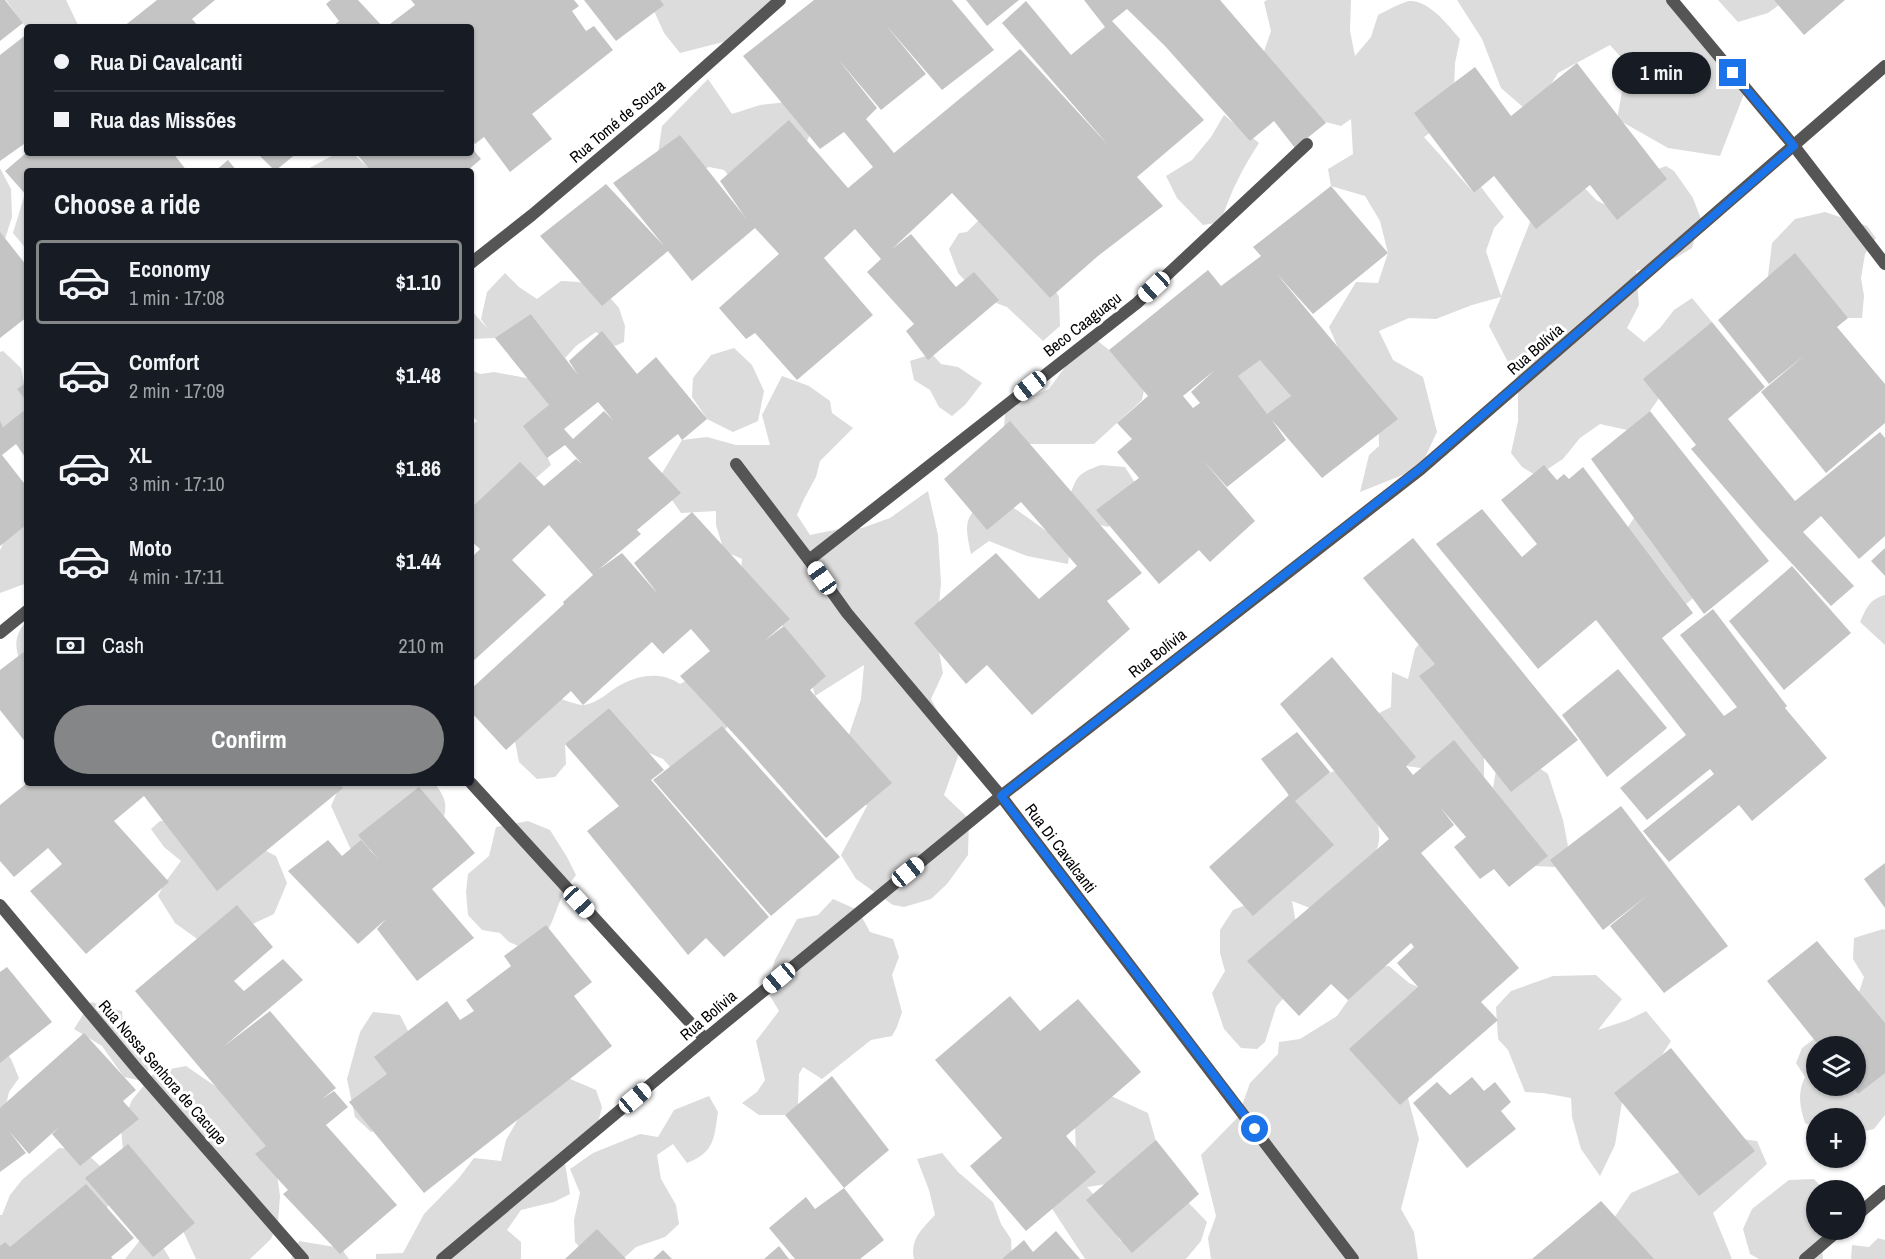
<!DOCTYPE html>
<meta charset="utf-8">
<style>
:root{--surface:#171b24;--page:#242831;--text:#f1f3f6;--muted:#9ea1a6;--line:#363941;--accent:#858687}
body{margin:0;font-family:"Archivo Narrow",sans-serif;background:var(--page);color:var(--text);height:100vh;display:flex;flex-direction:column;font-size:22px;white-space:nowrap}
*{box-sizing:border-box;margin:0}
p{font-size:20px;color:var(--muted)}
.icon{flex:none;width:33px;height:33px;fill:none;stroke:currentColor;stroke-width:2;stroke-linecap:round;stroke-linejoin:round}
.map{position:relative;flex:1;overflow:hidden}
.drawer{position:absolute;left:24px;top:168px;width:450px;height:618px;display:flex;flex-direction:column;background:var(--surface);border-radius:6px;box-shadow:0 2px 4px #0004}
.drawer>*{flex:none}
.banner{position:absolute;left:24px;top:24px;width:450px;height:132px;border-radius:6px;box-shadow:0 2px 4px #0004;display:grid;align-content:center;height:132px;padding:0 30px;background:var(--surface)}
.fabs{position:absolute;left:1806px;top:1036px;display:grid;gap:12px}
.fabs a{display:grid;place-items:center;width:60px;height:60px;border-radius:50%;background:var(--surface);box-shadow:0 2px 4px #0004;font-size:30px}
.end{position:absolute;width:27px;height:27px;margin:-14px;border:8px solid #1a73e8;background:#fff;box-shadow:0 0 0 3px #fff}
.from{border-radius:50%}
.bubble{position:absolute;height:42px;border-radius:21px;background:var(--surface);box-shadow:0 2px 4px #0004;font-size:20px;font-weight:700;line-height:42px;text-align:center}
.car{position:absolute;width:18px;height:36px;margin:-18px -9px;border-radius:8px;box-shadow:0 0 4px 2px #0007;background:linear-gradient(#fff 24%,#345 0 40%,#fff 0 76%,#345 0 86%,#fff 0)}
.banner b{display:flex;align-items:center;gap:21px;height:57px;font-size:22px}
.banner b+b{border-top:2px solid var(--line)}
.banner i{width:15px;height:15px;background:var(--text)}
ul{padding:0;list-style:none}
li{display:flex;align-items:center;gap:18px;height:84px;margin:0 12px 9px;padding:0 18px;border:3px solid transparent;border-radius:6px}
li div{flex:1}
li b{display:block;font-size:22px}
li em{font-style:normal;font-weight:700}
li.current{border-color:var(--accent)}
li>.icon{width:54px;height:54px;stroke-width:1.5}
h2{padding:0 30px;font-size:27px;line-height:72px}
.pay{display:flex;align-items:center;gap:15px;height:66px;padding:0 30px;font-size:22px}
.pay p{margin-inline-start:auto}
.primary-button{display:flex;gap:12px;margin-top:auto;padding:12px 30px}
.primary-button a{flex:1;height:69px;border-radius:36px;background:var(--accent);color:#fff;font-size:24px;font-weight:700;line-height:69px;text-align:center}
.map>svg:first-child{display:block}
.green{fill:#dcdcdc}
.building{fill:#c4c4c4;fill-rule:evenodd}
.lines{fill:none;stroke-linecap:round;stroke-linejoin:round}
.minor{stroke:#555;stroke-width:12}
.route{stroke:#1a73e8;stroke-width:8}
.labels{text-anchor:middle;stroke-width:6;stroke-linejoin:round;paint-order:stroke}
.street-label{font-size:16px;fill:#000;stroke:#fff}
</style>
<div class="map">
<svg width="1885" height="1259" viewBox="0 0 1885 1259">
<rect width="100%" height="100%" fill="#fff"/>
<g class="green">
<polygon points="6,0 66,0 79,27 27,27 27,29"/>
<polygon points="649,0 775,0 727,41 680,53 664,33"/>
<path d="M1267 0H1351L1350 31 1355 56 1371 37 1378 15C1388 10 1398 4 1409 1 1429 0 1448 25 1460 39L1455 63 1454 91 1444 123 1424 137 1474 193 1481 187 1504 217 1494 228 1486 251 1501 296 1534 212 1564 166 1596 200 1614 209 1640 176 1666 166 1674 171 1693 198 1701 219 1692 248 1674 259 1636 271 1639 305 1627 328 1644 342 1660 328 1674 310 1692 298 1712 322 1650 411 1627 430 1600 424 1580 438 1563 459 1537 476 1522 467 1511 453 1518 421V381L1489 326 1501 297 1472 305 1436 319 1409 318 1379 331 1393 360 1423 377 1437 432 1420 468 1360 492 1369 455 1379 446 1378 403 1362 376 1339 350 1329 327 1356 282 1378 283 1388 253 1380 221 1365 196 1331 186 1328 169 1353 154 1351 119 1341 126 1299 115 1260 63 1271 31 1264 2Z"/>
<polygon points="1457,0 1670,0 1744,94 1720,156 1668,148 1617,119 1627,64 1610,45 1558,73 1532,115 1501,88 1482,39"/>
<polygon points="1718,0 1786,0 1768,13 1738,22"/>
<polygon points="708,79 732,114 760,105 796,101 810,135 778,195 739,188 724,170 709,167 684,177 658,153 662,126"/>
<path d="M1224 115 1259 143C1242 169 1230 193 1221 222L1203 225 1177 198 1166 176 1192 160 1211 137Z"/>
<polygon points="337,153 352,153 368,167 377,171 304,171"/>
<polygon points="0,168 11,189 12,217 5,239 0,241"/>
<polygon points="27,187 27,250 13,233"/>
<polygon points="1825,212 1867,226 1876,238 1865,254 1861,278 1864,296 1862,318 1848,318 1818,325 1795,289 1768,276 1772,243 1795,219"/>
<polygon points="985,214 1039,263 1059,297 1060,326 1043,341 1007,307 980,297 958,273 949,249 959,233 967,232"/>
<polygon points="505,273 519,287 537,299 561,281 579,282 605,292 619,308 625,326 624,342 615,346 596,332 576,346 565,358 531,314 525,330 495,338 471,339 471,310 488,329 481,319 487,292"/>
<polygon points="1142,337 1147,375 1142,400 1094,444 1029,444 1003,442 1005,413 1021,401 1049,389 1073,356 1098,341 1109,350"/>
<polygon points="734,348 752,365 764,391 758,421 733,432 707,419 692,397 693,378 711,355"/>
<polygon points="3,351 21,368 27,397 27,408 3,427 0,424 0,352"/>
<polygon points="932,354 941,364 958,367 982,383 965,405 952,416 939,407 930,390 914,380 910,361"/>
<polygon points="1264,356 1291,396 1283,411 1267,414 1233,385 1246,358"/>
<polygon points="471,370 480,374 494,372 537,380 549,405 539,438 551,465 536,478 511,483 471,508 471,426 477,421 471,414"/>
<polygon points="782,376 809,386 830,401 832,413 853,428 820,461 816,477 804,499 797,515 810,535 839,529 862,528 890,518 928,491 938,535 941,583 936,636 943,673 931,699 960,751 944,795 969,819 968,855 947,884 931,899 904,907 893,905 856,879 841,855 867,806 845,766 846,744 861,699 864,665 815,696 805,655 768,606 740,582 742,559 724,551 716,525 716,511 681,513 658,480 682,440 707,437 736,445 770,445 762,415"/>
<path d="M1101 465 1125 467 1137 486 1126 506 1108 527 1081 520 1068 502C1076 477 1076 474 1101 465Z"/>
<path d="M990 495 1017 510 1070 548 1068 564 1027 556 989 541 971 554C964 521 964 518 990 495Z"/>
<polygon points="1665,500 1703,590 1686,604 1661,570 1635,552 1628,527 1634,518"/>
<polygon points="27,508 27,583 0,593 0,550 16,516"/>
<path d="M1885 595V645L1860 622C1866 608 1870 599 1885 595Z"/>
<path d="M27 621V671L23 672C17 651 10 639 27 621Z"/>
<polygon points="1425,636 1450,696 1451,716 1469,732 1484,751 1484,777 1473,784 1436,770 1406,766 1379,713 1391,707 1392,672 1408,679 1415,649"/>
<path d="M700 673 740 709 722 734 673 770 663 759 649 753 609 708 565 744 566 764 555 777 537 779 519 762 514 736 555 697C563 699 573 704 582 705 591 705 604 697 611 691 631 676 659 669 680 684Z"/>
<polygon points="1535,765 1548,774 1563,820 1568,846 1555,867 1534,866 1526,830 1493,788 1496,770"/>
<path d="M1335 771C1343 781 1376 818 1378 826 1388 862 1339 892 1315 910L1292 901 1297 929 1286 995 1276 1007 1265 1042 1257 1049 1241 1048 1224 1029 1212 993 1225 971 1220 953V930L1233 910 1258 900 1303 821 1286 791 1319 776Z"/>
<path d="M341 783H434C452 804 445 812 438 837L352 852 331 806Z"/>
<polygon points="179,820 223,829 276,856 287,883 274,914 207,946 175,923 158,896 164,884 181,861 164,847 151,829 160,821"/>
<path d="M528 821 550 830 567 857 576 875C571 882 565 889 562 896 552 919 551 934 530 951L509 942 500 933 482 930 468 915 466 892 468 874 489 856 496 827Z"/>
<polygon points="833,899 858,910 870,932 893,939 899,957 892,975 902,1012 897,1027 892,1036 871,1040 822,1079 803,1067 799,1074 798,1105 785,1115 759,1115 742,1103 757,1092 765,1080 756,1041 779,1011 766,989 775,960 797,919 818,915"/>
<polygon points="1883,929 1885,930 1885,1036 1881,1019 1859,992 1864,977 1853,959 1854,938"/>
<polygon points="1389,966 1409,983 1418,987 1392,1068 1408,1098 1419,1139 1401,1209 1414,1232 1418,1259 1211,1259 1208,1238 1216,1216 1201,1155 1238,1117 1250,1083 1278,1054 1279,1042 1300,1039 1337,1016 1356,989 1375,967"/>
<polygon points="1596,975 1622,999 1598,1030 1628,1020 1646,1011 1671,1041 1662,1055 1622,1102 1615,1145 1600,1176 1581,1149 1572,1117 1571,1098 1543,1093 1525,1092 1508,1050 1498,1039 1496,1007 1511,991 1553,976"/>
<polygon points="91,1002 122,1011 124,1036 130,1048 155,1058 142,1081 124,1077 102,1046 74,1029"/>
<polygon points="373,1012 400,1015 413,1041 392,1126 371,1132 355,1117 347,1079 360,1032"/>
<path d="M1814 1039 1826 1040 1832 1047H1816V1086H1856V1074L1863 1077 1885 1070V1115L1874 1129 1856 1133V1119H1816V1129L1805 1123C1800 1107 1797 1093 1805 1077L1796 1063 1802 1048Z"/>
<polygon points="0,1044 11,1059 19,1078 9,1092 5,1109 0,1113"/>
<polygon points="186,1066 231,1097 266,1142 275,1159 280,1196 278,1222 271,1239 250,1259 196,1259 184,1233 179,1213 123,1152 121,1127 132,1100 155,1072"/>
<polygon points="568,1078 596,1090 602,1107 594,1139 565,1163 570,1194 554,1202 521,1210 507,1230 521,1242 521,1259 376,1259 376,1254 403,1253 424,1214 459,1178 474,1158 501,1161 506,1140 524,1109"/>
<path d="M709 1096 718 1112C714 1138 715 1152 687 1163L673 1144 657 1155 661 1179 676 1205 679 1224 665 1237 636 1247 623 1259H590L575 1242 574 1220 580 1193 570 1169 593 1153 640 1134 658 1137 674 1110Z"/>
<polygon points="1111,1096 1148,1113 1160,1156 1114,1183 1087,1187 1108,1211 1120,1241 1149,1217 1183,1197 1207,1222 1201,1241 1186,1259 1085,1259 1051,1207 1076,1159 1075,1123"/>
<polygon points="1734,1138 1757,1141 1767,1164 1713,1213 1732,1259 1602,1259 1612,1221 1631,1193 1684,1170"/>
<polygon points="59,1148 83,1150 100,1166 113,1194 112,1200 101,1216 0,1251 0,1215 2,1215 10,1195 22,1180"/>
<path d="M942 1153 958 1172 993 1202 1001 1224 1011 1239 1012 1259H914C910 1239 922 1229 935 1215L929 1190 917 1159Z"/>
<polygon points="1814,1179 1825,1191 1816,1191 1816,1230 1829,1230 1822,1246 1823,1259 1759,1259 1750,1254 1743,1229 1752,1209 1789,1180"/>
<polygon points="1878,1238 1885,1240 1885,1259 1851,1259 1852,1245 1869,1247"/>
<polygon points="141,1239 161,1244 170,1259 125,1259"/>
<polygon points="299,1241 341,1248 349,1259 291,1259"/>
</g>
<g class="building">
<polygon points="0,0 5,0 23,23 0,41"/>
<polygon points="157,0 215,0 192,19 199,27 123,27"/>
<polygon points="331,0 358,0 383,27 332,27 339,21 326,4"/>
<polygon points="411,0 574,0 579,6 572,11 586,31 594,26 613,50 532,114 552,139 510,172 484,137 475,144 471,139 471,27 386,27 415,5"/>
<polygon points="584,0 660,0 664,5 616,41"/>
<polygon points="814,0 952,0 994,50 942,90 885,24 926,74 881,110 838,59 877,108 866,119 894,153 1020,49 1109,146 1002,23 1026,1 1071,55 1105,27 1084,0 1220,0 1326,123 1295,148 1274,121 1250,141 1165,46 1127,9 1112,21 1204,120 1137,177 1163,206 1098,256 1050,298 952,193 892,249 911,234 956,287 974,272 999,300 928,360 906,331 914,324 867,272 881,259 855,229 824,258 873,315 797,380 755,333 746,339 719,308 779,254 755,228 692,281 668,251 602,306 540,236 606,184 664,246 613,183 680,135 745,217 720,181 789,120 848,188 873,167 844,132 820,149 743,56"/>
<polygon points="966,0 1019,0 987,26"/>
<polygon points="1774,0 1845,0 1804,35"/>
<polygon points="27,34 27,142 0,161 0,55"/>
<polygon points="1577,63 1667,179 1617,220 1590,185 1536,229 1494,176 1474,193 1414,113 1475,67 1511,116"/>
<polygon points="471,147 481,159 467,171 371,171 356,153 471,153"/>
<polygon points="26,153 173,153 187,171 27,171 27,196 5,171"/>
<polygon points="257,153 297,153 275,171"/>
<polygon points="228,160 237,171 215,171"/>
<path d="M1331 186 1388 253 1313 314 1276 273 1398 419 1322 478 1272 420 1286 440 1227 487 1202 459 1255 521 1210 562 1199 550 1159 584 1096 510 1139 478 1117 452 1132 439 1117 423 1148 396 1109 350 1208 270 1221 286 1261 256 1253 247ZM1260 360 1291 396 1267 414 1238 376ZM1215 370 1191 392 1200 403 1193 408 1183 396Z"/>
<polygon points="0,232 27,266 27,317 0,338"/>
<polygon points="1795,253 1848,318 1837,327 1885,384 1885,423 1826,473 1761,392 1806,354 1769,384 1718,320"/>
<path d="M531 314 578 375 569 361 602 331 637 374 656 357 707 419 682 440 678 434 648 458 681 493 637 530 641 534 598 570 622 553 658 594 634 563 692 512 790 619 764 641 784 626 826 676 810 690 892 783 826 838 745 746 680 676 710 651 691 629 663 654 652 642 583 705 571 691 506 750 471 712V689L564 604 563 602 593 575 549 525 512 560 546 595 471 663V558L480 549 471 541V508L520 462 544 486 576 459 582 464 565 445 547 458 523 426 549 405 495 338ZM598 402 613 420 604 411 573 439 564 429Z"/>
<polygon points="1712,322 1765,387 1728,419 1795,501 1880,432 1885,438 1885,536 1859,559 1821,516 1803,532 1854,586 1831,606 1760,529 1691,449 1696,445 1643,379"/>
<polygon points="27,382 27,402 17,389"/>
<polygon points="27,408 27,460 16,444 2,455 27,487 27,524 0,546 0,421 3,427"/>
<polygon points="1650,411 1769,561 1704,614 1591,459"/>
<polygon points="1010,421 1142,573 1107,601 1130,629 1032,715 987,665 966,684 914,623 996,553 1039,599 1077,566 1021,502 987,530 944,479"/>
<polygon points="1544,465 1557,480 1564,474 1569,479 1583,467 1693,613 1662,638 1724,716 1737,707 1680,635 1713,609 1787,706 1785,708 1827,758 1752,821 1739,805 1669,862 1643,831 1714,774 1710,769 1647,820 1620,788 1686,735 1596,620 1538,669 1436,544 1482,509 1522,557 1537,544 1501,500"/>
<polygon points="1413,538 1578,740 1511,792 1419,676 1435,664 1363,578"/>
<polygon points="1885,548 1885,576 1871,561"/>
<polygon points="1792,566 1851,633 1784,690 1729,621"/>
<polygon points="25,651 27,654 27,744 0,710 0,670"/>
<polygon points="1332,657 1416,757 1406,766 1413,775 1454,740 1548,856 1509,887 1494,869 1480,879 1454,847 1466,837 1440,807 1454,825 1421,853 1519,968 1481,1002 1498,1020 1400,1105 1349,1049 1418,987 1397,963 1414,947 1411,943 1348,1000 1331,984 1299,1016 1247,961 1389,839 1280,704"/>
<polygon points="1618,669 1667,728 1607,777 1562,715"/>
<polygon points="609,708 664,770 651,780 769,917 724,957 706,938 688,955 587,831 619,806 565,744"/>
<polygon points="722,726 840,857 771,916 653,780"/>
<polygon points="1297,732 1330,772 1295,801 1334,845 1253,916 1209,867 1289,795 1261,759"/>
<polygon points="27,783 339,783 343,788 217,891 144,796 114,821 169,882 86,954 30,891 62,864 48,848 14,877 0,861 0,805"/>
<polygon points="419,787 475,853 432,889 474,938 417,981 377,929 386,919 358,944 288,871 328,840 342,856 361,840 379,860 358,835"/>
<polygon points="1621,806 1728,946 1664,993 1610,926 1648,895 1603,930 1550,860"/>
<polygon points="1885,863 1885,908 1864,879"/>
<polygon points="237,905 273,947 234,981 244,991 283,959 303,980 223,1047 270,1011 336,1088 322,1099 334,1091 348,1107 326,1125 397,1205 340,1254 283,1194 288,1190 255,1154 266,1146 135,991"/>
<polygon points="546,925 592,982 574,996 612,1046 424,1193 349,1102 387,1074 374,1057 447,1001 460,1020 474,1011 466,1000 511,966 504,956"/>
<polygon points="1817,941 1885,1023 1885,1073 1858,1094 1852,1086 1856,1086 1856,1047 1820,1047 1767,981"/>
<polygon points="7,967 52,1022 0,1063 0,972"/>
<polygon points="1010,996 1040,1031 1078,999 1141,1072 1066,1136 1096,1172 1026,1231 970,1166 1002,1138 935,1060"/>
<polygon points="84,1033 136,1090 123,1101 139,1119 80,1166 52,1134 59,1127 29,1154 9,1131 26,1153 0,1172 0,1108"/>
<polygon points="1671,1048 1755,1151 1699,1196 1614,1093"/>
<polygon points="832,1076 889,1150 844,1188 785,1115"/>
<polygon points="1472,1077 1484,1091 1495,1082 1511,1102 1501,1111 1516,1129 1467,1168 1413,1103 1437,1082 1450,1095"/>
<polygon points="1156,1140 1199,1194 1132,1253 1086,1200"/>
<polygon points="128,1144 195,1223 153,1257 85,1178"/>
<polygon points="86,1184 134,1238 111,1257 113,1259 0,1259 0,1246 5,1242 10,1247"/>
<polygon points="844,1188 884,1240 860,1259 795,1259 769,1228 806,1197 815,1209"/>
<polygon points="1601,1201 1654,1259 1532,1259"/>
<polygon points="597,1229 626,1259 565,1259"/>
<polygon points="1056,1231 1080,1259 1002,1259 1024,1240 1033,1252"/>
<polygon points="779,1246 789,1259 764,1259"/>
<polygon points="663,1250 672,1259 653,1259"/>
</g>
<g class="lines">
<g class="minor">
<polyline points="1672,0 1794,146 1885,264"/>
<polyline points="471,263 532,215 661,106 780,0"/>
<polyline points="736,464 809,560 847,613 1001,796 1353,1259"/>
<polyline points="809,560 1137,303 1307,144"/>
<polyline points="0,633 27,611"/>
<polyline points="471,783 705,1039"/>
<polyline points="0,905 137,1069 303,1259"/>
<polyline points="1856,1216 1885,1191"/>
<polyline points="442,1259 705,1039 1001,796 1421,469 1885,66"/>
<polyline points="1805,1259 1839,1230"/>
</g>
</g>
<g class="lines">
<polyline class="route" points="1255,1129 1001,796 1421,468 1794,146 1733,73"/>
</g>
<g class="labels">
<g class="street-label">
<text transform="translate(617 121) rotate(-40)" y="6">Rua Tomé de Souza</text>
<text transform="translate(1082 324) rotate(-38)" y="6">Beco Caaguaçu</text>
<text transform="translate(1535 349) rotate(-41)" y="6">Rua Bolívia</text>
<text transform="translate(1157 653) rotate(-38)" y="6">Rua Bolívia</text>
<text transform="translate(1061 848) rotate(53)" y="6">Rua Di Cavalcanti</text>
<text transform="translate(708 1015) rotate(-40)" y="6">Rua Bolívia</text>
<text transform="translate(163 1072) rotate(49)" y="6">Rua Nossa Senhora de Cacupe</text>
</g>
</g>
</svg>
<div class="fabs">
<a><svg class="icon" aria-label="layers" viewBox="0 0 24 24"><path d="M12 4l9 5-9 5-9-5zM3 14l9 5 9-5"/></svg></a>
<a>+</a>
<a>−</a>
</div>
<i class="end from" style="left:1255px;top:1129px"></i>
<i class="end" style="left:1733px;top:73px"></i>
<div class="bubble" style="left:1612px;top:52px;width:99px">1 min</div>
<i class="car" style="left:1154px;top:287px;rotate:227deg"></i>
<i class="car" style="left:1030px;top:386px;rotate:232deg"></i>
<i class="car" style="left:822px;top:578px;rotate:325deg"></i>
<i class="car" style="left:908px;top:872px;rotate:51deg"></i>
<i class="car" style="left:579px;top:902px;rotate:137deg"></i>
<i class="car" style="left:779px;top:978px;rotate:230deg"></i>
<i class="car" style="left:635px;top:1098px;rotate:50deg"></i>
<div class="banner">
<b><i class="from"></i>Rua Di Cavalcanti</b>
<b><i></i>Rua das Missões</b>
</div>
<section class="drawer">
<h2>Choose a ride</h2>
<ul>
<li class="current"><svg class="icon" aria-label="car" viewBox="0 0 24 24"><path d="M5 17H2v-5l4-1 3-4h7l3 4 3 1v5h-3M9 17h6M6 11h13"/><circle cx="7" cy="17" r="2"/><circle cx="17" cy="17" r="2"/></svg><div><b>Economy</b><p>1 min · 17:08</p></div><em>$1.10</em></li>
<li><svg class="icon" aria-label="car" viewBox="0 0 24 24"><path d="M5 17H2v-5l4-1 3-4h7l3 4 3 1v5h-3M9 17h6M6 11h13"/><circle cx="7" cy="17" r="2"/><circle cx="17" cy="17" r="2"/></svg><div><b>Comfort</b><p>2 min · 17:09</p></div><em>$1.48</em></li>
<li><svg class="icon" aria-label="car" viewBox="0 0 24 24"><path d="M5 17H2v-5l4-1 3-4h7l3 4 3 1v5h-3M9 17h6M6 11h13"/><circle cx="7" cy="17" r="2"/><circle cx="17" cy="17" r="2"/></svg><div><b>XL</b><p>3 min · 17:10</p></div><em>$1.86</em></li>
<li><svg class="icon" aria-label="car" viewBox="0 0 24 24"><path d="M5 17H2v-5l4-1 3-4h7l3 4 3 1v5h-3M9 17h6M6 11h13"/><circle cx="7" cy="17" r="2"/><circle cx="17" cy="17" r="2"/></svg><div><b>Moto</b><p>4 min · 17:11</p></div><em>$1.44</em></li>
</ul>
<div class="pay"><svg class="icon" aria-label="cash" viewBox="0 0 24 24"><path d="M3 7h18v10H3z"/><circle cx="12" cy="12" r="2"/></svg>Cash<p>210 m</p></div>
<div class="primary-button"><a>Confirm</a></div>
</section>
</div>
